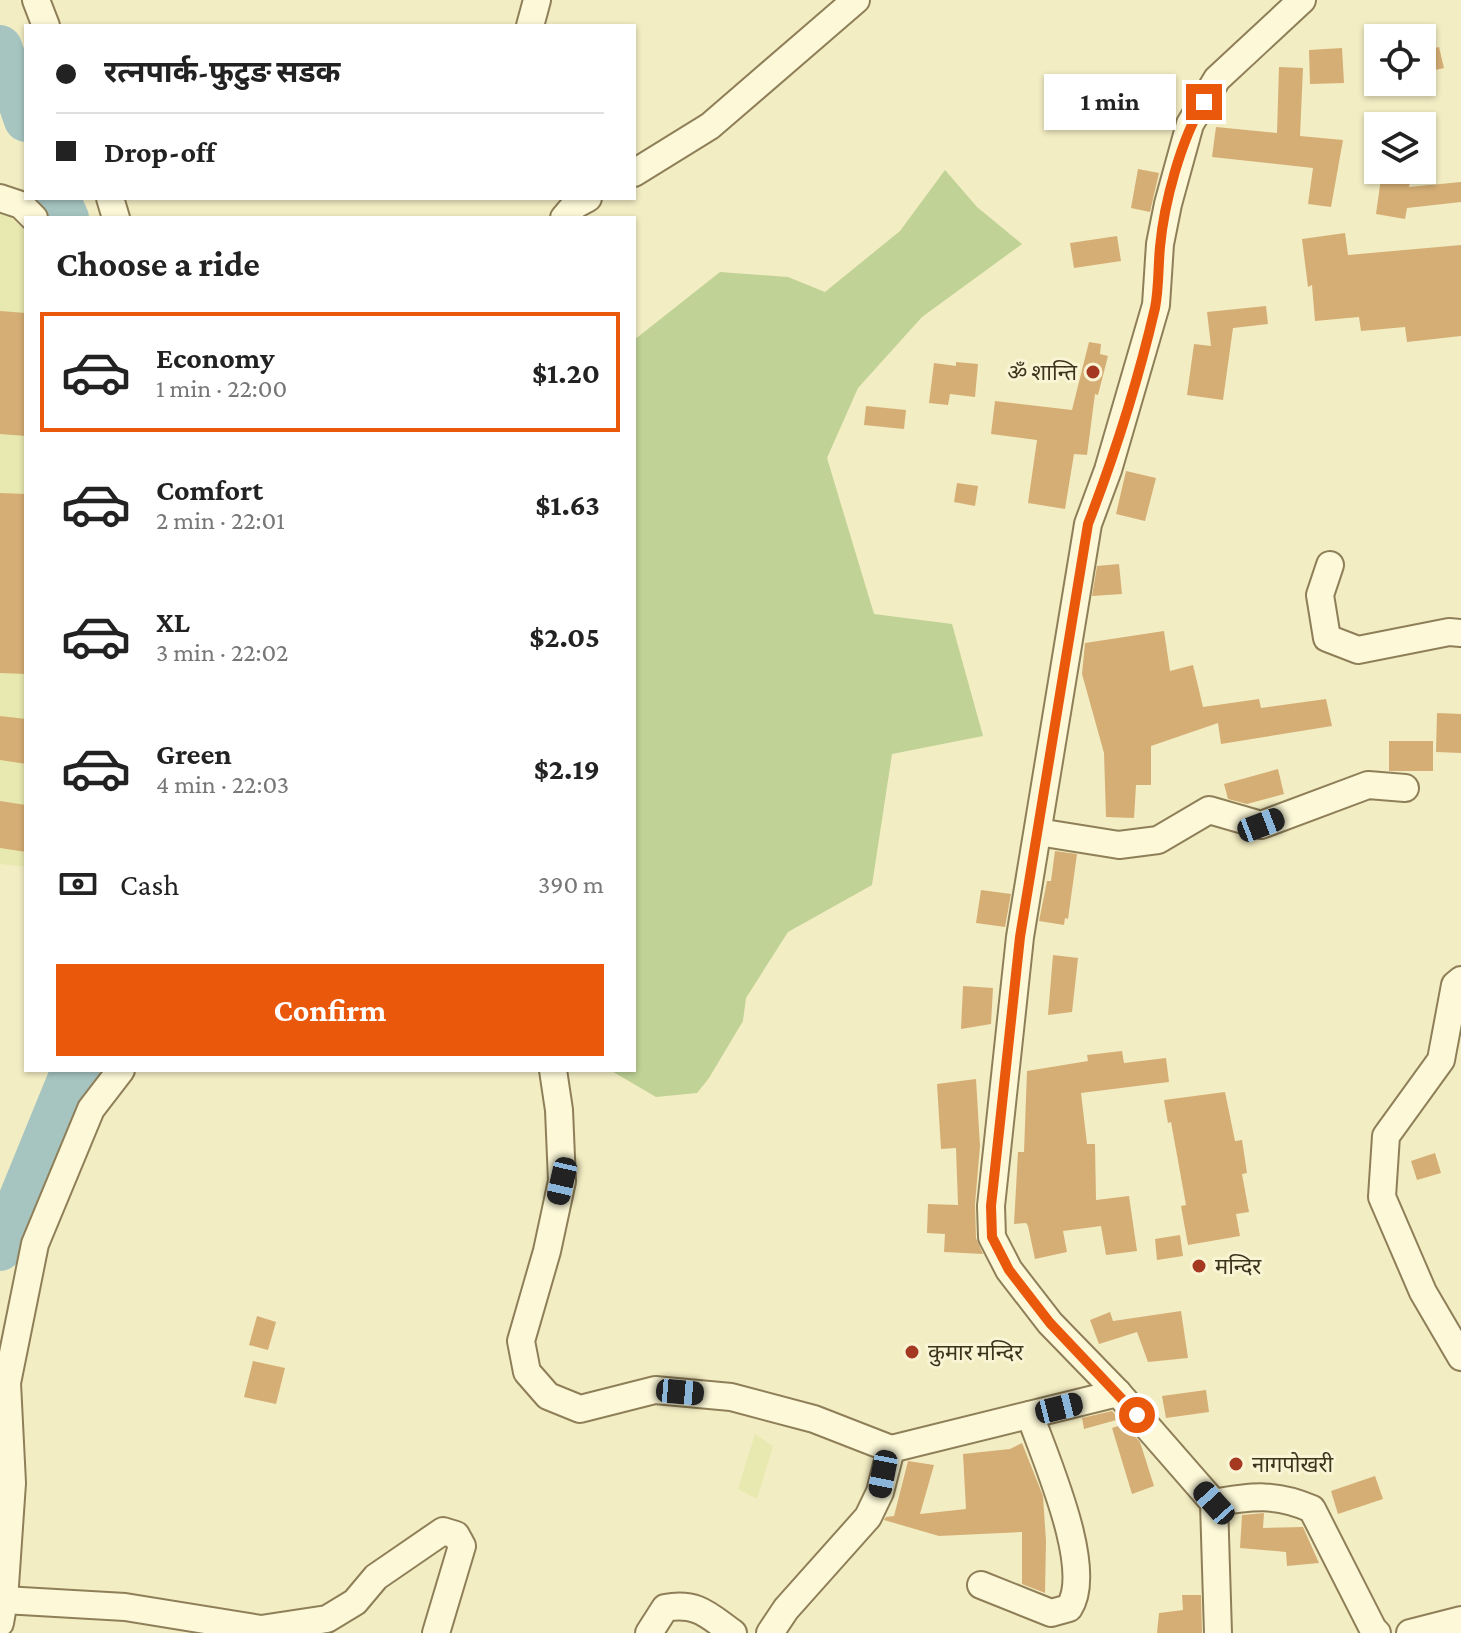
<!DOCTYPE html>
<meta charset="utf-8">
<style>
:root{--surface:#fff;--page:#f6f6f6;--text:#222;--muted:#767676;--line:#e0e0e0;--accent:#ea580c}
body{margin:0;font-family:"Crimson Pro","Noto Sans Devanagari",serif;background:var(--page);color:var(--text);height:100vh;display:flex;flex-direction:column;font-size:30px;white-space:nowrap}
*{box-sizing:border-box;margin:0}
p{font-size:26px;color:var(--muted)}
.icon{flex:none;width:44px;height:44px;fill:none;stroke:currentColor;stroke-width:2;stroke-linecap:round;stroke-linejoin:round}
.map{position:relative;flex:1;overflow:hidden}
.drawer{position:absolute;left:24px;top:216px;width:612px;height:856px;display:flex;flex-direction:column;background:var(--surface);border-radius:0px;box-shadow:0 2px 6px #0004}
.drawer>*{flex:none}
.top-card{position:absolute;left:24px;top:24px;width:612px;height:176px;border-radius:0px;box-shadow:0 2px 6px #0004;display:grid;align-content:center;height:176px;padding:0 32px;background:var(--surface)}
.fabs{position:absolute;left:1364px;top:24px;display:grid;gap:16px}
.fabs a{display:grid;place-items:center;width:72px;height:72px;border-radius:0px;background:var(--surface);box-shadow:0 2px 6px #0004;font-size:40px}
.end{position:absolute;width:36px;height:36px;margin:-18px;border:10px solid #ea580c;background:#fff;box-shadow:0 0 0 4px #fff}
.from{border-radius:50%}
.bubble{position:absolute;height:56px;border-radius:0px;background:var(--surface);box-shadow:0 2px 6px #0004;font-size:26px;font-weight:700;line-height:56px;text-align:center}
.car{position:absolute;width:24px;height:48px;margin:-24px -12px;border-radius:10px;box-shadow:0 0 6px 2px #0007;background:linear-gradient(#222 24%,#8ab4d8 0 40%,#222 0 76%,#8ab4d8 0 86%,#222 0)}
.top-card b{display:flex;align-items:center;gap:28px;height:76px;font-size:30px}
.top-card b+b{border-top:2px solid var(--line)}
.top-card i{width:20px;height:20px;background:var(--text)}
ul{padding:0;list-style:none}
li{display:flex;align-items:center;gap:24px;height:120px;margin:0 16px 12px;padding:0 16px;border:4px solid transparent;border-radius:0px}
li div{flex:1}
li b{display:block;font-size:30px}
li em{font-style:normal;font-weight:700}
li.current{border-color:var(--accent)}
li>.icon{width:72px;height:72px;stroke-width:1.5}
h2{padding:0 32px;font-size:36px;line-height:96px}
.pay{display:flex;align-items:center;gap:20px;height:88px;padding:0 32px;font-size:30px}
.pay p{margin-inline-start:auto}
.primary-button{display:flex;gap:16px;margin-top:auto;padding:16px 32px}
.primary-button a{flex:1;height:92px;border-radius:0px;background:var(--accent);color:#fff;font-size:32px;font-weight:700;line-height:92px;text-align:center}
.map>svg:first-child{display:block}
.farmland{fill:#e8e9b0}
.green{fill:#c0d296}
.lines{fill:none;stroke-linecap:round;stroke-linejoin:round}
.river{stroke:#a6c5c1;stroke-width:44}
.building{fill:#d5ae75}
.minor-casing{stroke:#8f7f58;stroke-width:30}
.minor{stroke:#fcf8d8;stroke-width:26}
.route{stroke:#ea580c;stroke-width:10}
.poi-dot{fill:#a53821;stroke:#f9f5d4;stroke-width:3}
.labels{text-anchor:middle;stroke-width:6;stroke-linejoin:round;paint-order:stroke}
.poi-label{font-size:22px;fill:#3e331d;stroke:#f9f5d4;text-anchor:start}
</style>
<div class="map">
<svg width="1461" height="1633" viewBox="0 0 1461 1633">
<rect width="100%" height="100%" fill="#f3edc3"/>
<g class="farmland">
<polygon points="0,208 3,209 26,232 26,867 0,864"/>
<polygon points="755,1434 773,1446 757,1499 738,1489"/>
</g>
<polygon class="green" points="945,170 977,207 1022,244 922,317 858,388 827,458 874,614 952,624 983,736 892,754 872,885 788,932 746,998 743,1021 709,1078 697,1093 656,1097 610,1070 634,1070 634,340 720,272 788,277 825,292 900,231"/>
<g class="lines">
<g class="river">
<polyline points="0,47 26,120"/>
<polyline points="58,198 67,218"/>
<polyline points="0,1249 69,1080 78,1070"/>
</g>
</g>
<g class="building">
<polygon points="1439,47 1444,68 1422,73 1422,51"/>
<polygon points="1342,48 1344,83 1310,84 1309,50"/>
<polygon points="1279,67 1303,68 1300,136 1343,140 1331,207 1308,204 1313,168 1212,157 1216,127 1277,133"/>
<polygon points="1138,169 1159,173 1150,212 1131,208"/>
<polygon points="1382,171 1411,175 1409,187 1461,182 1461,202 1407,208 1405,219 1376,214"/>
<polygon points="1345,233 1348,255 1461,245 1461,336 1407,342 1405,327 1361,331 1359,317 1315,321 1312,285 1308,287 1302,239"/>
<polygon points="1117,236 1121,261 1074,268 1070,243"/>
<polygon points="1266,306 1268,324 1233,328 1223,400 1187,395 1194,344 1211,346 1207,312"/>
<polygon points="0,311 26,313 26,436 0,434"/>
<polygon points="1089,342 1101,344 1100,354 1108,356 1098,395 1095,394 1087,455 1074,454 1065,509 1028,503 1037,440 991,434 995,401 1072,410"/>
<polygon points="956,362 978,364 975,397 950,394 948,405 929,403 934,363 956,366"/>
<polygon points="866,406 906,410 904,429 864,425"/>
<polygon points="1126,471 1156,478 1145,521 1116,514"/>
<polygon points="957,483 978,486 975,506 954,502"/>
<polygon points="0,493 26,494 26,674 0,673"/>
<polygon points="1119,564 1122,594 1092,596 1097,566"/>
<polygon points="1164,631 1170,671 1193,665 1203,707 1259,699 1261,708 1326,699 1332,726 1221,744 1218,723 1151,746 1151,785 1136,785 1134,818 1106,817 1104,753 1082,674 1085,643"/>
<polygon points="1437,713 1461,714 1461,753 1436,752"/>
<polygon points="0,716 26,719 26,764 0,760"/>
<rect x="1389" y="741" width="44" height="30"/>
<polygon points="1278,769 1284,794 1247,804 1228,799 1224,784"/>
<polygon points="0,801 26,805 26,852 0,848"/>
<polygon points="1055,851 1077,854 1068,919 1065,918 1064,925 1039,921 1047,881 1051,881"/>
<polygon points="981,890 1011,894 1005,927 976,923"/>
<polygon points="1053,955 1078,958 1072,1012 1048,1015"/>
<polygon points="963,986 993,988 991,1024 961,1029"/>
<polygon points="1122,1051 1124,1063 1166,1058 1169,1082 1081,1093 1087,1144 1095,1144 1096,1200 1129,1196 1137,1251 1106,1255 1101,1226 1063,1231 1067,1252 1035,1259 1028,1226 1026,1223 1014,1224 1018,1152 1024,1152 1027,1071 1088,1061 1087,1055"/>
<polygon points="976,1079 980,1146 975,1204 976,1238 983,1254 944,1252 945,1234 927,1233 928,1204 958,1205 956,1148 941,1149 937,1084"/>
<polygon points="1225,1092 1235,1141 1242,1140 1247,1173 1242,1174 1249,1212 1236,1214 1240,1236 1188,1245 1181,1206 1186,1205 1171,1122 1168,1123 1164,1100"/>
<polygon points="1435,1153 1441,1173 1417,1180 1411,1161"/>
<polygon points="1180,1235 1183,1256 1157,1260 1155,1239"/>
<polygon points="1181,1311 1188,1358 1148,1362 1137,1332 1099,1344 1090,1320 1110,1312 1113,1321"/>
<polygon points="257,1316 276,1322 268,1350 249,1345"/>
<polygon points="253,1361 285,1368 276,1404 244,1397"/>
<polygon points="1206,1390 1209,1412 1166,1418 1162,1396"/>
<polygon points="1112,1411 1120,1419 1084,1429 1082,1418"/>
<polygon points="1124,1424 1140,1442 1154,1486 1132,1494 1112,1428"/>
<polygon points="1022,1443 1043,1496 1046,1541 1045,1593 1022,1584 1022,1532 939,1536 884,1520 886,1517 894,1516 908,1461 934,1465 920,1514 966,1509 963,1454 1010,1449"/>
<polygon points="1375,1476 1383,1499 1338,1514 1331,1491"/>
<polygon points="1264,1513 1263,1528 1303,1527 1319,1563 1287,1566 1286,1552 1240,1548 1242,1515"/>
<polygon points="1182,1595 1201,1595 1202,1633 1157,1633 1159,1613 1183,1610"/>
</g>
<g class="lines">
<defs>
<g id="minor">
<polyline points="36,0 46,26"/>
<polyline points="530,26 537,0"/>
<polyline points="634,173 710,126 856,0"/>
<polyline points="0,198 21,205 34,218"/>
<polyline points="110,198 116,218"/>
<polyline points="564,218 575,205 588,198"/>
<polyline points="1330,565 1320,595 1327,638 1358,650 1449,632 1461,633"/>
<polyline points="1038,832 1119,845 1158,840 1209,810 1261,825 1368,785 1405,788"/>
<polyline points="1461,980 1455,985 1441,1060 1386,1136 1382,1197 1423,1292 1461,1357"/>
<polyline points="553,1070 559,1110 562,1181 547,1251 521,1341 527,1372 548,1396 580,1409 655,1390 731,1397 814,1419 891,1449 1118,1393"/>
<path d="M1214 1503C1252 1496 1276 1493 1312 1509L1373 1629 1377 1633"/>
<path d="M981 1585 1051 1613 1069 1608C1095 1569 1045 1458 1030 1415"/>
<polyline points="4,1600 125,1607 261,1629 327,1619 355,1602 376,1577 443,1531 456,1535 462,1546 436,1633"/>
<polyline points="0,1623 4,1600 12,1483 7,1383 35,1244 91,1109 121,1070"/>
<path d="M649 1633 665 1608C697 1602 708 1615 733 1633"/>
<polyline points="770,1633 786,1609 868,1517 880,1492 891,1449"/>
<polyline points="1218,1633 1214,1503 1118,1393 1050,1323 1009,1270 992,1237 991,1206 1020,937 1088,524 1108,470 1156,305 1160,244 1168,204 1190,124 1217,79 1302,0"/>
<polyline points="1410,1633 1461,1620"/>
</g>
</defs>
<use href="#minor" class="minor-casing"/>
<use href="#minor" class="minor"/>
</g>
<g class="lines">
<path class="route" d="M1137 1415 1050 1323 1009 1270 992 1237 991 1206 1020 937 1088 524C1115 454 1138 381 1155 308 1159 288 1158 267 1160 247 1164 203 1181 139 1204 102"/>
</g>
<g class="poi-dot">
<circle cx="1093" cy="372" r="8"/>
<circle cx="1199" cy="1266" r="8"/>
<circle cx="912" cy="1352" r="8"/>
<circle cx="1236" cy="1464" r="8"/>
</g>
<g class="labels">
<g class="poi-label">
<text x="1077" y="380" text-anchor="end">ॐ शान्ति</text>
<text x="1215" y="1274">मन्दिर</text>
<text x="928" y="1360">कुमार मन्दिर</text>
<text x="1252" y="1472">नागपोखरी</text>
</g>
</g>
</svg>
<div class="fabs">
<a><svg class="icon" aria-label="locate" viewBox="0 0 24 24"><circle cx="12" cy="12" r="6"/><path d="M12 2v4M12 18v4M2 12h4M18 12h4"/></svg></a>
<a><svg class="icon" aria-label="layers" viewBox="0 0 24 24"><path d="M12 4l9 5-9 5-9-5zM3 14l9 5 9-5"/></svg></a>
</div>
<i class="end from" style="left:1137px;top:1415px"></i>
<i class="end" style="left:1204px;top:102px"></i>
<div class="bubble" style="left:1044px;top:74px;width:132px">1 min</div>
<i class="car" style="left:1261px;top:825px;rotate:69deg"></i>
<i class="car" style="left:562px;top:1181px;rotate:193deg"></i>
<i class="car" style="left:680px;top:1392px;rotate:95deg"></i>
<i class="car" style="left:1059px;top:1408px;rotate:76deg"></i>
<i class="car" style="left:883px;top:1474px;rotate:191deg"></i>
<i class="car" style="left:1214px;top:1503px;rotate:318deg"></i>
<div class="top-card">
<b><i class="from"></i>रत्नपार्क-फुटुङ सडक</b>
<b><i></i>Drop-off</b>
</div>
<section class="drawer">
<h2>Choose a ride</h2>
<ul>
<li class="current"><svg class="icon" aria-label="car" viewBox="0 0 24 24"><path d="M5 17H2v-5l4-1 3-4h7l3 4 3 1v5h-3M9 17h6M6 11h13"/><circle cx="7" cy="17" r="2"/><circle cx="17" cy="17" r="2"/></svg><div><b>Economy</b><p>1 min · 22:00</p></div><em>$1.20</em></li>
<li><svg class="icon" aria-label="car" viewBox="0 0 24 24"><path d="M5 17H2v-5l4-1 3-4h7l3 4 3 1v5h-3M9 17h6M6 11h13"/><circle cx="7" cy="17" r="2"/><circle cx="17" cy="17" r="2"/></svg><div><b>Comfort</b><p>2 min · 22:01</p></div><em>$1.63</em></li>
<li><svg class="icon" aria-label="car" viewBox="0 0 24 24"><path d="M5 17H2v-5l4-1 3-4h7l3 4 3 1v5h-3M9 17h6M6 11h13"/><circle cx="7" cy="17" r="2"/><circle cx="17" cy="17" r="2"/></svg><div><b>XL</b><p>3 min · 22:02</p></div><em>$2.05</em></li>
<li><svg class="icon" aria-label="car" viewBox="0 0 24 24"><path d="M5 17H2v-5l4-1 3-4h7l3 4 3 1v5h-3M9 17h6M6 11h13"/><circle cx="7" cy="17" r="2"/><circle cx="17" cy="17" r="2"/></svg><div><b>Green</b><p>4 min · 22:03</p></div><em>$2.19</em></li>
</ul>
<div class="pay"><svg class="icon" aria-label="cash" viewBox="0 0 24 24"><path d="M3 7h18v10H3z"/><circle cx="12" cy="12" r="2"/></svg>Cash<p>390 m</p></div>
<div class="primary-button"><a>Confirm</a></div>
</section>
</div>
